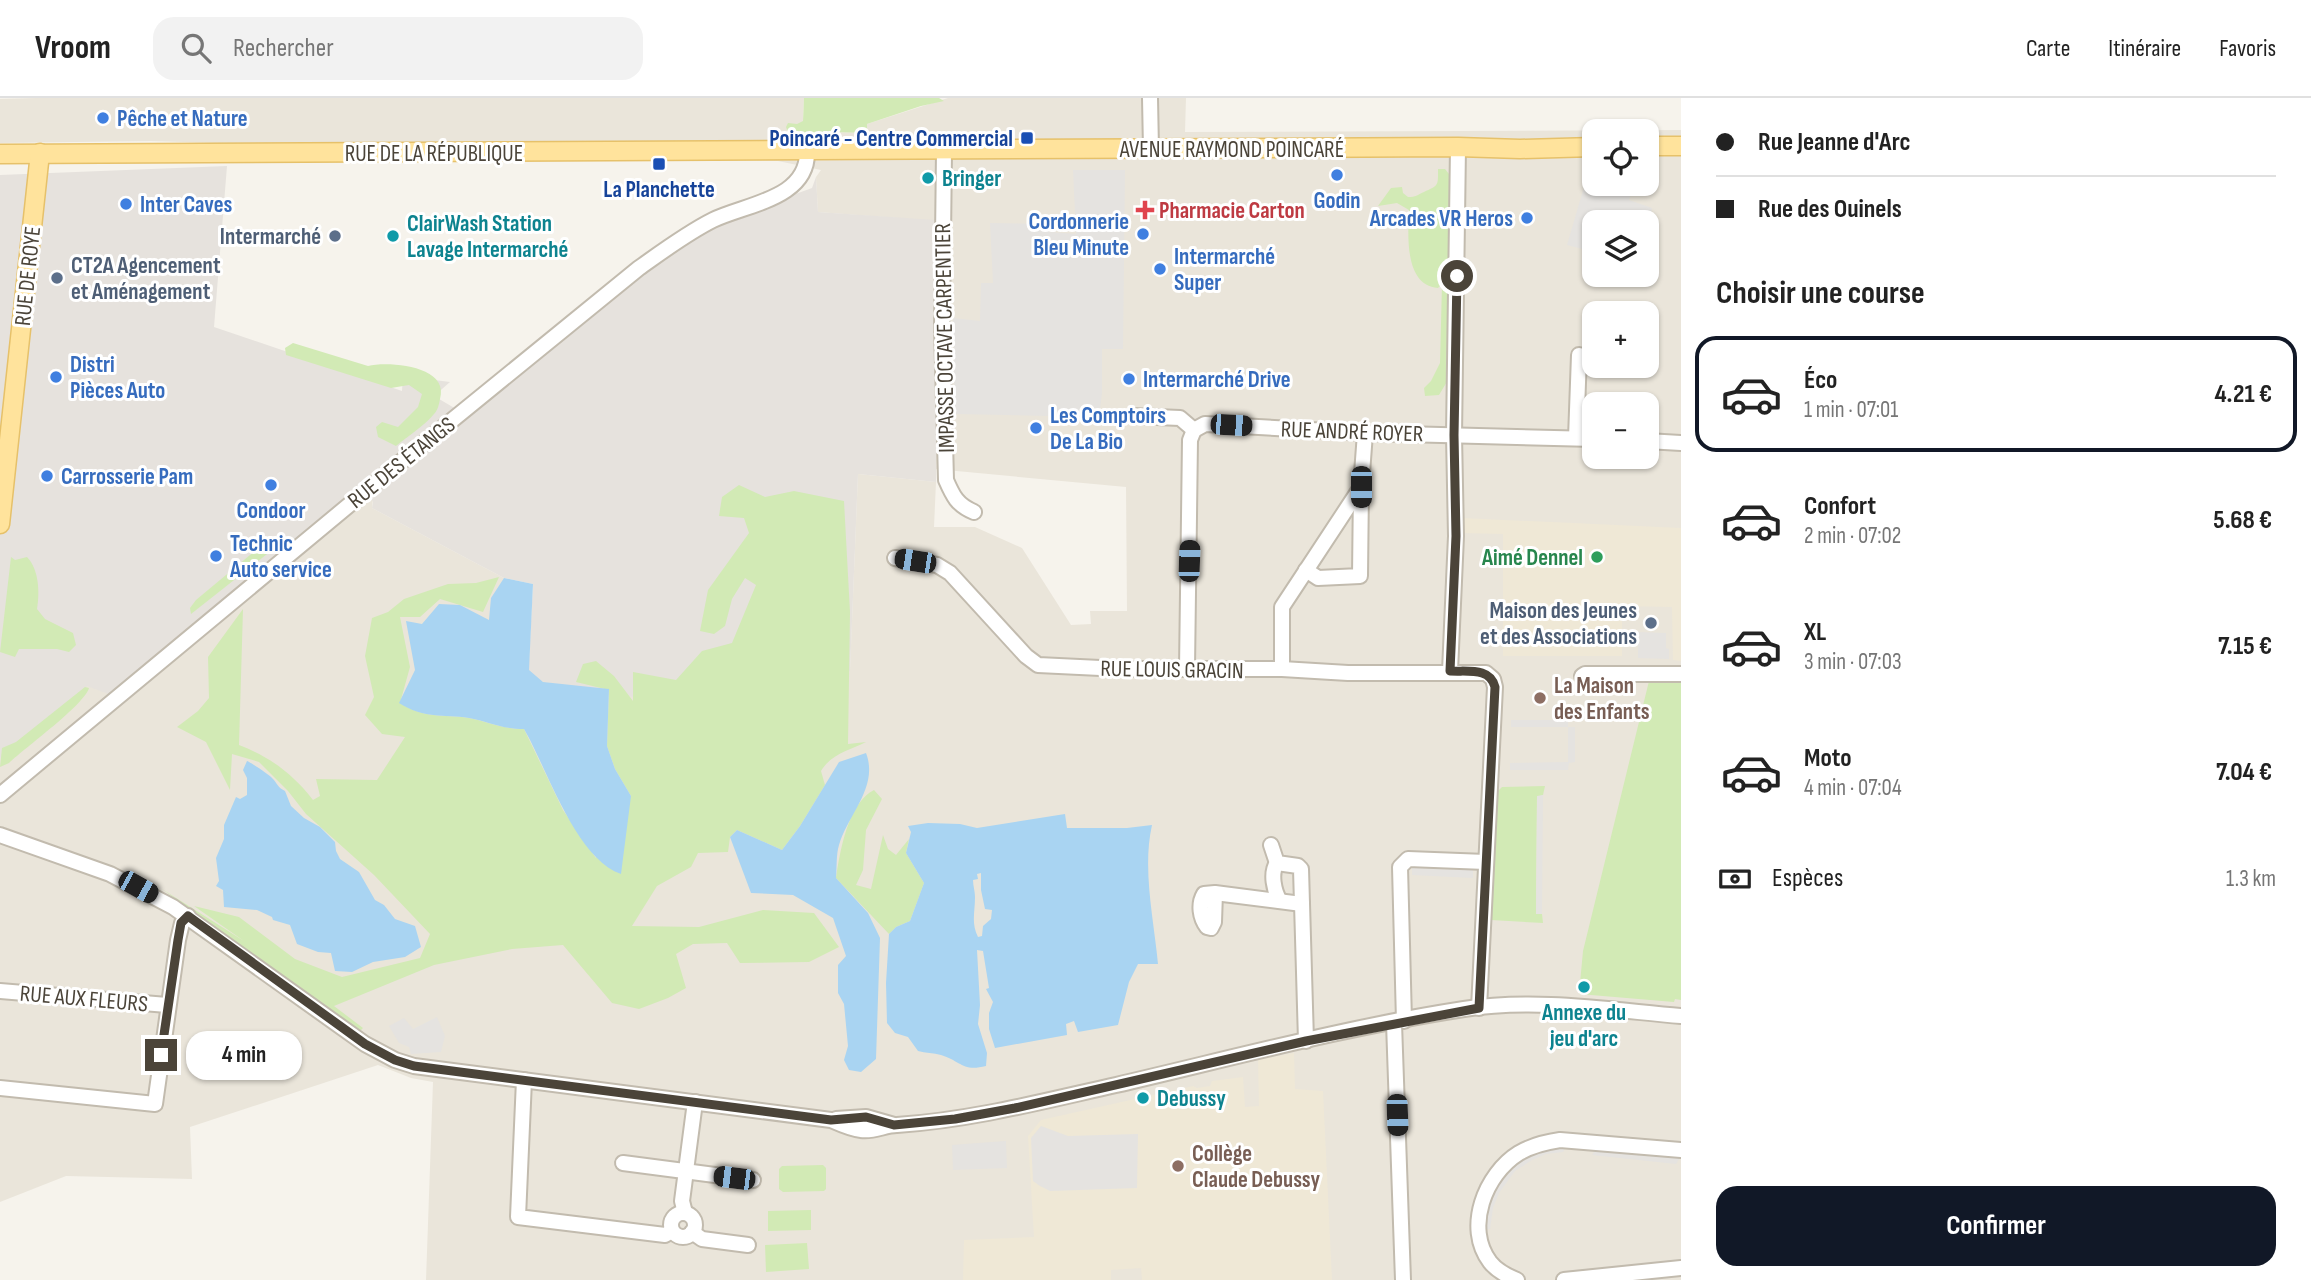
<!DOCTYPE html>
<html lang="fr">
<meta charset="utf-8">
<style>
:root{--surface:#fff;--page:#f2f2f2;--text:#222;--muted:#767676;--line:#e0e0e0;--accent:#111827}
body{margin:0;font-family:"Sofia Sans Condensed",sans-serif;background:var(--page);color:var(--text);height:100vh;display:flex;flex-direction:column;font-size:26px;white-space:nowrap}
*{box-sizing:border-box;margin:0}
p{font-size:23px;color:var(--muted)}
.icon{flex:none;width:38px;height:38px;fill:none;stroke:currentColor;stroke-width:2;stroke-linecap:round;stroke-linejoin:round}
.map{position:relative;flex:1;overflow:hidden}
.sheet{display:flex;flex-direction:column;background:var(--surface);width:630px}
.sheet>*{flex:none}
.hud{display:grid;align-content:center;height:154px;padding:0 35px;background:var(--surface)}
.buttons{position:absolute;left:1582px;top:21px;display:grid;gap:14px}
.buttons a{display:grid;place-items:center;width:77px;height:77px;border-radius:14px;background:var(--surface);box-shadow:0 2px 5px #0004;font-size:35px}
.end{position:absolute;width:32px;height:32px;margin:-16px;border:9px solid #4b4439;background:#fff;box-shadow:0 0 0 4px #fff}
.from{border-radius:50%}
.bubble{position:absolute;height:49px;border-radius:21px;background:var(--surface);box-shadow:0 2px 5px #0004;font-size:23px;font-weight:700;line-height:49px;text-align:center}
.car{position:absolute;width:21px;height:42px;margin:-21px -10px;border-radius:9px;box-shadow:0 0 5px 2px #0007;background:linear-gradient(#222 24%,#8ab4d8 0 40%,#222 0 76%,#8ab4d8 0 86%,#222 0)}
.hud b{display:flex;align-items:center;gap:24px;height:66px;font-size:26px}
.hud b+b{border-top:2px solid var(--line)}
.hud i{width:18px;height:18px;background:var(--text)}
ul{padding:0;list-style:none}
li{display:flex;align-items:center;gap:21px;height:116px;margin:0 14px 10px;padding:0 21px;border:4px solid transparent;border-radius:21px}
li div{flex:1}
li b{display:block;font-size:26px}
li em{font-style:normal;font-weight:700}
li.current{border-color:var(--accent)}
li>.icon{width:63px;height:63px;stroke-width:1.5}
h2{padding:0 35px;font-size:32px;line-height:84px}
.pay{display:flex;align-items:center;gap:18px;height:77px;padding:0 35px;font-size:26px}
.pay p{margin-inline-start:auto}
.action{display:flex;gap:14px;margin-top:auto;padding:14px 35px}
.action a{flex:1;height:80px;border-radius:21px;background:var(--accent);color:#fff;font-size:28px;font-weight:700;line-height:80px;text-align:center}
header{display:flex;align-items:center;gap:42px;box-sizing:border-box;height:98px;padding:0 35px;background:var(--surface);border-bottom:2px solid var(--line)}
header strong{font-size:33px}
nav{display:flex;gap:38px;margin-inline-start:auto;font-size:24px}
.search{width:490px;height:63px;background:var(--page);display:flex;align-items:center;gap:18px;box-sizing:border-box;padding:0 24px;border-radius:21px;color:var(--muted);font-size:26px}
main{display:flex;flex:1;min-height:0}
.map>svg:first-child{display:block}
.residential{fill:#eae5da;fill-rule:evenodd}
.industrial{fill:#e6e2dd}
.education{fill:#efe8d6}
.green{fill:#d2eab5}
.parking{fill:#e5e3e0}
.water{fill:#a9d4f2;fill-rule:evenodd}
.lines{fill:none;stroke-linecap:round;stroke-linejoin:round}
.minor-casing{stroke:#c2bbae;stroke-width:18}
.major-casing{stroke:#e6c16a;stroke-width:21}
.minor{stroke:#fff;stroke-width:14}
.major{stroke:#ffe39c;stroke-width:18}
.route{stroke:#4b4439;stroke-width:9}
.shop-dot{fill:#3f7fe0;stroke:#fff;stroke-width:2.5}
.transit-dot{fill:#1a4fb4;stroke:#fff;stroke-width:2.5}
.culture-dot{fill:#0f9aa8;stroke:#fff;stroke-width:2.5}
.health-dot{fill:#e0444e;stroke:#fff;stroke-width:2.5}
.service-dot{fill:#5c6f8a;stroke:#fff;stroke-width:2.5}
.leisure-dot{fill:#2e9e5b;stroke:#fff;stroke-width:2.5}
.education-dot{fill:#8d6e63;stroke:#fff;stroke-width:2.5}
.labels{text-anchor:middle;stroke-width:6;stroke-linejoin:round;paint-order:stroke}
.shop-label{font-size:23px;font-weight:bold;fill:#366cbe;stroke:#fff;text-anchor:start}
.transit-label{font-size:23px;font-weight:bold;fill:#164399;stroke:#fff;text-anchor:end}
.street-label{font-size:23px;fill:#4b4439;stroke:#fff}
.culture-label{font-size:23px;font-weight:bold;fill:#0d838f;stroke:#fff;text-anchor:start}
.health-label{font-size:23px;font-weight:bold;fill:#be3a42;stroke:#fff;text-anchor:start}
.service-label{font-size:23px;font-weight:bold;fill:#4e5e75;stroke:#fff;text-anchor:end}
.leisure-label{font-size:23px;font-weight:bold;fill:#27864d;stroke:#fff;text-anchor:end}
.education-label{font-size:23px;font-weight:bold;fill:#785e54;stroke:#fff;text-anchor:start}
</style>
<header>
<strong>Vroom</strong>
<div class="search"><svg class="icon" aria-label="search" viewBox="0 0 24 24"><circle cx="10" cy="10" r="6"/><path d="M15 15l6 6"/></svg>Rechercher</div>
<nav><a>Carte</a><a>Itinéraire</a><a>Favoris</a></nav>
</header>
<main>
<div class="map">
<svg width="1681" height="1182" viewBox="0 0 1681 1182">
<rect width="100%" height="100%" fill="#f6f3ec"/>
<path class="residential" d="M36 0H804L802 42 831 34 867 35V26L948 0H1186L1185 34 1681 32V1182H426L433 984 411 980 378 967 190 1029 192 1081 66 1078 0 1104V550L371 398 373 399 372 410 504 480 528 581 850 572 858 376 936 384 934 429H975L1022 450 1071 527 1091 526 1090 513H1127L1126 389 935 371 936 123 818 114 816 79 821 72 778 63 151 43 0 45V1ZM1594 33H1647V86H1594ZM1594 124H1647V177H1594ZM1594 215H1647V268H1594ZM1594 306H1647V359H1594Z"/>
<polygon class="industrial" points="227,68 214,229 402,293 403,278 450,284 434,298 468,318 649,166 724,122 812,90 816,79 818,114 936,122 936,384 858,376 850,573 705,568 640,600 528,581 533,486 504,480 372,410 373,404 370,398 111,597 87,588 0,660 0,77"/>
<g class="education">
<polygon points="1461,420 1681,430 1681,563 1673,562 1672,509 1622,508 1622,558 1503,558 1503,436 1461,435"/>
<polygon points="1294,955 1295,991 1323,993 1332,1182 1142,1182 1141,1170 1111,1172 1111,1182 963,1182 964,1142 1034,1139 1028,1038 1041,1022 1193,988 1197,990 1210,988 1212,983 1243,979 1245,1009 1259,1008 1258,962"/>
</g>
<g class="green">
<polygon points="804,0 939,0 944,3 921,8 867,26 867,35 831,34 820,42 809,44 789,37 786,29 788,25 797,26 803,23"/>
<path d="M1438 71H1445L1449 76 1448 282 1439 297 1425 298 1424 290 1431 283 1440 265 1442 186 1438 190C1404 187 1408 137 1409 112L1397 105 1378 108 1391 90 1402 89 1403 95 1408 99C1416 99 1417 97 1424 94 1439 87 1438 88 1438 71Z"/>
<path d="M293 245 368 268C389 263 450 268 440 301 439 306 438 312 434 316 424 328 408 338 396 348L378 339 376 329 382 324 398 329 418 309 422 296 409 287 391 290 286 257 285 250Z"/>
<path d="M739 387 765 399 794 393 844 403 850 514 848 646 866 644C850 652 831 656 821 673L825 687 800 728 782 752 737 732 730 739 728 754 698 755 691 769 657 788 632 828 699 829 763 812 814 815 839 849 809 864 740 865 727 845 693 846 676 856 686 890 668 900 639 911 612 905 563 847 512 851 434 867 334 908 363 930 360 933 162 791 244 843 194 808 239 819 295 861 342 879 420 860 430 836 374 777 306 716 288 693 259 664 232 656 230 692 206 644 177 629 198 613 209 600 208 559 243 511 239 647C270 659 293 676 313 702L320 698 316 681 377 682 405 639 382 636 365 617 374 599 365 558 372 520 388 514 404 501 448 486 476 485 499 479 483 514 440 501 420 519H400L410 569 400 605C425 621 442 616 469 620 489 624 502 631 524 631L563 712 596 760 631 698 615 671 607 648 609 592 576 584 583 566 596 563 614 578 633 603V574L676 582 702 553 732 545 756 487 745 480 732 501 725 528 714 536 700 533 708 492 749 435 744 420 719 418 722 399Z"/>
<polygon points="284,437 276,449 191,516 190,510 196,502 268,442"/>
<path d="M11 459 15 462 27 459C39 471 40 495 37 511L45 521 73 535 76 547 69 554 57 551H19L15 559 0 554Z"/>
<polygon points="1649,583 1681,583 1681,902 1675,901 1674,904 1579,896 1583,853"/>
<path d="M85 589 89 590C84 607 26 649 9 665L0 669 2 650 16 644Z"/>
<polygon points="1545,688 1543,697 1537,699 1536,816 1542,816 1543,825 1491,822 1498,693 1502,689"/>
<path d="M874 692 882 701 866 732 863 772 856 787 871 791 883 737 888 751 896 757 909 741 906 755 924 785 910 823 896 829 889 836 836 780C840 753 848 705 874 692Z"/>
<polygon points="823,1067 826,1070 826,1091 824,1093 783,1094 779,1091 779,1071 782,1068"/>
<polygon points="811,1112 811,1132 768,1133 768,1113"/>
<polygon points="807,1145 809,1171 766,1174 765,1147"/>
</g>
<g class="parking">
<polygon points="1073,72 1125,72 1123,251 1102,251 1102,295 1099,319 955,316 953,220 980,223 981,185 993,185 990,125 1049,126 1049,134 1076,136"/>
<polygon points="1593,83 1594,86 1608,86 1632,91 1629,102 1652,110 1647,155 1647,124 1594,124 1594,154 1567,147 1584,89 1591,90"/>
<polygon points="1638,534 1666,535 1666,550 1669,551 1669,561 1638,560"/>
<polygon points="1511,622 1568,622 1568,629 1575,629 1575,664 1569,665 1568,672 1510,672 1510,665 1568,664 1568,629 1511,629"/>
<polygon points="1543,697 1542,816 1536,816 1537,698"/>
<polygon points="1412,768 1473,771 1473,780 1412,777"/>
<polygon points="437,919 445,938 441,954 411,956 409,949 399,945 389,928 404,920 413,931"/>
<polygon points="1041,1028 1068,1038 1138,1036 1137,1090 1050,1093 1040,1088 1033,1083 1031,1040"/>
<polygon points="1006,1043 1007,1070 953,1072 952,1047"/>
<polygon points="1568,1046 1563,1054 1546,1056 1532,1062 1515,1073 1499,1095 1493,1110 1490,1131 1482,1132 1482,1117 1502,1074 1531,1053"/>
<polygon points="1597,1050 1681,1058 1676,1066 1592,1057"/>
</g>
<g class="water">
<path d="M504 480 533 486 529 572 543 584 609 591 607 648 615 671 631 698 621 776C575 760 547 670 524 631 501 631 490 624 469 620 442 616 424 621 399 605L415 572 406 523 422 526 439 506 460 507 489 522 491 500Z"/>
<path d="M866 655C879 689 848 716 839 747 836 757 837 769 836 780L868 815 880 840 876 961 861 974 849 972 844 962 848 948 844 906 838 895V867L846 858 833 820 793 797 751 795 730 739 737 732 782 752 800 728 839 664Z"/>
<path d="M247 663C250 664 270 677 272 680 278 686 277 689 285 693L291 708 304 720 320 729 335 744 336 753 340 761 359 774 375 802 384 807 395 821 415 828 421 849 405 859 373 864 352 874 335 873 331 855 318 854 297 846 290 827 273 822 272 819 257 812 224 809 223 792 216 788 219 783 216 760 224 741V727L236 699 240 701 247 697V680L243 672Z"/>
<path d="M1065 716 1067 730H1127L1152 727C1142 771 1154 822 1158 866H1138L1129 884 1118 927 1078 934 1074 923 1066 926 1067 937 995 950 989 931V915L993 904 986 891 989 890 983 853 977 852 980 907 978 926 987 955 986 968C962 974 961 963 941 957 934 955 925 955 918 953L908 939 895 935 887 925 886 885 889 836 896 829 910 823 924 785 906 755 911 734 908 728 928 725 960 726 977 730ZM981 775V792L985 811 992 812 991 821 983 828 982 838 978 839C971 825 975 815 975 799 975 793 973 788 973 782L978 781 977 776Z"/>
</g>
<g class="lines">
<defs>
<g id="minor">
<polyline points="1150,0 1151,51"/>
<path d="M944 53 942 229 946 382C953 398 957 407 974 414"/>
<polyline points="1132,318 1180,320 1194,332"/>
<polyline points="1194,332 1205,326 1365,335 1594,341"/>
<polyline points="1576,340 1579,257"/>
<polyline points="1647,343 1681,345"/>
<polyline points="895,460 937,467 950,475 1026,558 1038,567 1121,571 1282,571 1348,575 1486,575 1493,581 1495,589 1479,910"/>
<polyline points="1306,472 1318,480 1360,478 1361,389 1365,335"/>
<polyline points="1187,571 1190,342 1194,332"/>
<polyline points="1282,571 1282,509 1361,389"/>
<polyline points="1450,573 1456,438 1454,337 1458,49"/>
<polyline points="1582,578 1585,576 1681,576"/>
<path d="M0 697 402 363 639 170C663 153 687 135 713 122 746 106 808 101 807 54"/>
<path d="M0 737 110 776 173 809 365 946 395 962 414 968 831 1022C840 1026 851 1031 861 1032 874 1034 885 1027 897 1027 972 1022 1044 1003 1116 987 1232 960 1347 929 1464 911 1536 900 1610 912 1681 918"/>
<polyline points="1271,747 1277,765 1298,768 1301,771 1306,943"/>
<path d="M1277 765C1270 775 1274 793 1280 803"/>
<path d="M1215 795 1214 824 1211 830 1207 829C1200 820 1198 806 1204 796L1215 795 1302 806"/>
<polyline points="0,893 167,907"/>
<polyline points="1404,923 1400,769 1408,761 1486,764"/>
<polyline points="1394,925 1403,1182"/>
<polyline points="524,982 518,1119 665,1137 672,1133"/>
<polyline points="0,990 155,1006 178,842 182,825 188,818"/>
<polyline points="836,1021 866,1019 894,1027"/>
<polyline points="623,1065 753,1082"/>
<circle cx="683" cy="1127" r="12"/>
<polyline points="685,1115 682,1103 695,1004"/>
<polyline points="692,1134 702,1141 748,1147"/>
<path d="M1517 1182C1507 1178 1497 1173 1490 1164 1464 1130 1485 1076 1519 1055 1531 1048 1546 1044 1560 1042L1681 1052"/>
<polyline points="1564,1182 1681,1170"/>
</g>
<g id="major">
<polyline points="1647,48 1681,48"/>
<polyline points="0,56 1458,49 1520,51 1594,49"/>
<polyline points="0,426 40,55"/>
</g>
</defs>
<use href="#minor" class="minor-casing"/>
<use href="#major" class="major-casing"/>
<use href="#minor" class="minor"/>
<use href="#major" class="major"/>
</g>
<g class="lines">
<path class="route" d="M161 957 178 842 181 825 188 818 365 946 395 962 414 968 831 1022 866 1019 894 1027 955 1021 1015 1010 1306 943 1479 910 1495 589C1490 569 1468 574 1450 573L1456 438 1454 337 1457 178"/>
</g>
<g class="shop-dot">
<circle cx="103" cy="20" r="7"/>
<circle cx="1337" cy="77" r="7"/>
<circle cx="126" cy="106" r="7"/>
<circle cx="1527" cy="120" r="7"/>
<circle cx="1143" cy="136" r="7"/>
<circle cx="1160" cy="171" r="7"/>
<circle cx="56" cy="279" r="7"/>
<circle cx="1129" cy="281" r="7"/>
<circle cx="1036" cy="330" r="7"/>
<circle cx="47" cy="378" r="7"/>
<circle cx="271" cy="387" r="7"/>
<circle cx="216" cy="458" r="7"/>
</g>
<g class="transit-dot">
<rect x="1020" y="33" width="14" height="14" rx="3.5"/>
<rect x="652" y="59" width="14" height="14" rx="3.5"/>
</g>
<g class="culture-dot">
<circle cx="928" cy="80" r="7"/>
<circle cx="393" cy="138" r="7"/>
<circle cx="1584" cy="889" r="7"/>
<circle cx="1143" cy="1000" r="7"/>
</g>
<path class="health-dot" d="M1141.5 101.5h7v7h7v7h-7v7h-7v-7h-7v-7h7z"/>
<g class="service-dot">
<circle cx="335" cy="138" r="7"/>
<circle cx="57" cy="180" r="7"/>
<circle cx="1651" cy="525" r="7"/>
</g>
<circle class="leisure-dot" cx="1597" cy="459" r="7"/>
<g class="education-dot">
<circle cx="1540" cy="600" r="7"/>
<circle cx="1178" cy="1068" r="7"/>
</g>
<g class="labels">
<g class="shop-label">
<text x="117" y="28">Pêche et Nature</text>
<text x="1337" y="110" text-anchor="middle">Godin</text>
<text x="140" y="114">Inter Caves</text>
<text x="1513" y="128" text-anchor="end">Arcades VR Heros</text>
<text x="1129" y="131" text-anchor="end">Cordonnerie<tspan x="1129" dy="26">Bleu Minute</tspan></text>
<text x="1174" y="166">Intermarché<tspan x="1174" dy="26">Super</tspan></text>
<text x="70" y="274">Distri<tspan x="70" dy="26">Pièces Auto</tspan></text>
<text x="1143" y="289">Intermarché Drive</text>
<text x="1050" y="325">Les Comptoirs<tspan x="1050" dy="26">De La Bio</tspan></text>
<text x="61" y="386">Carrosserie Pam</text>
<text x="271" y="420" text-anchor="middle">Condoor</text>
<text x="230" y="453">Technic<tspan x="230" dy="26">Auto service</tspan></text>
</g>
<g class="transit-label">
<text x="1013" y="48">Poincaré - Centre Commercial</text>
<text x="659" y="99" text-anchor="middle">La Planchette</text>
</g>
<g class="street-label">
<text x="1232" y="59">AVENUE RAYMOND POINCARÉ</text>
<text x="434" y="63">RUE DE LA RÉPUBLIQUE</text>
<text transform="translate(27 178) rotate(-84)" y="8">RUE DE ROYE</text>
<text transform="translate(944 240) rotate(-91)" y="8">IMPASSE OCTAVE CARPENTIER</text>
<text transform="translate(1352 333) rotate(2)" y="8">RUE ANDRÉ ROYER</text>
<text transform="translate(401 364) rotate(-39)" y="8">RUE DES ÉTANGS</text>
<text transform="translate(1172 571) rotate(1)" y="8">RUE LOUIS GRACIN</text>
<text transform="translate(84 900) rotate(5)" y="8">RUE AUX FLEURS</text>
</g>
<g class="culture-label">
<text x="942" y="88">Bringer</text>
<text x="407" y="133">ClairWash Station<tspan x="407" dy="26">Lavage Intermarché</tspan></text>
<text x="1584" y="922" text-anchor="middle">Annexe du<tspan x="1584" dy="26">jeu d'arc</tspan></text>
<text x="1157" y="1008">Debussy</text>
</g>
<g class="health-label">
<text x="1159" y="120">Pharmacie Carton</text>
</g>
<g class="service-label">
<text x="321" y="146">Intermarché</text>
<text x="71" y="175" text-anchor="start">CT2A Agencement<tspan x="71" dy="26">et Aménagement</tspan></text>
<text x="1637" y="520">Maison des Jeunes<tspan x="1637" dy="26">et des Associations</tspan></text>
</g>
<g class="leisure-label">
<text x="1583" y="467">Aimé Dennel</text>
</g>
<g class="education-label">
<text x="1554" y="595">La Maison<tspan x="1554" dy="26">des Enfants</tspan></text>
<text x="1192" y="1063">Collège<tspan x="1192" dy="26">Claude Debussy</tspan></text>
</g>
</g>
</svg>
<div class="buttons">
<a><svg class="icon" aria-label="locate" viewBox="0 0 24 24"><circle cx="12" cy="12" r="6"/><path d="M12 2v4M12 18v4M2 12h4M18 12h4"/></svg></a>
<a><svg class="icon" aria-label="layers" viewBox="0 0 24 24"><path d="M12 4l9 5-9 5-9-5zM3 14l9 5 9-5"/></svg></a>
<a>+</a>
<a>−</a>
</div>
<i class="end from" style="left:1457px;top:178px"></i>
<i class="end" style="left:161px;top:957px"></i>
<div class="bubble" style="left:186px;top:933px;width:116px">4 min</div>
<i class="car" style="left:1231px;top:327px;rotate:93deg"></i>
<i class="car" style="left:1361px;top:389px;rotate:180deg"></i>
<i class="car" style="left:915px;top:463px;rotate:279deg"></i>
<i class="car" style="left:1189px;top:463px;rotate:2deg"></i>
<i class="car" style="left:138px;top:789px;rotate:119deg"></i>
<i class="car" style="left:1397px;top:1017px;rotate:178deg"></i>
<i class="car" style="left:734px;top:1080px;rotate:277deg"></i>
</div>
<section class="sheet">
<div class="hud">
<b><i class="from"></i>Rue Jeanne d'Arc</b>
<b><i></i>Rue des Ouinels</b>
</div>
<h2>Choisir une course</h2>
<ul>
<li class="current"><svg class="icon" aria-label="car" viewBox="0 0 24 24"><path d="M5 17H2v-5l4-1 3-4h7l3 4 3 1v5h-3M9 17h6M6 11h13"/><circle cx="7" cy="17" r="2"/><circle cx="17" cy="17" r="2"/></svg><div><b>Éco</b><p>1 min · 07:01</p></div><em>4.21 €</em></li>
<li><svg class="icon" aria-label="car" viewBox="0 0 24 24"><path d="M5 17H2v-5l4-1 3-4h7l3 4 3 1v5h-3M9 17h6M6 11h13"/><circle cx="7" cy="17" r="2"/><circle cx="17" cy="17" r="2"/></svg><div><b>Confort</b><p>2 min · 07:02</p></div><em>5.68 €</em></li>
<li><svg class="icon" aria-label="car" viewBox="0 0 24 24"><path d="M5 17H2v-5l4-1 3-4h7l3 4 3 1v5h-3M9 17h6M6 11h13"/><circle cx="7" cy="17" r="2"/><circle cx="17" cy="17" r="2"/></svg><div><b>XL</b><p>3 min · 07:03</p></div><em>7.15 €</em></li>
<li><svg class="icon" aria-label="car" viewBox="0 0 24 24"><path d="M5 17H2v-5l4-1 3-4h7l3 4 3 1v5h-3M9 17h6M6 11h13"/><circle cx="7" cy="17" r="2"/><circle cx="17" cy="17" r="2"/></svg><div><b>Moto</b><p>4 min · 07:04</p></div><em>7.04 €</em></li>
</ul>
<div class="pay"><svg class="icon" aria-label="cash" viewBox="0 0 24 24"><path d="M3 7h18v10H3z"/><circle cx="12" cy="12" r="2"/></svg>Espèces<p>1.3 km</p></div>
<div class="action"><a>Confirmer</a></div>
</section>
</main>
